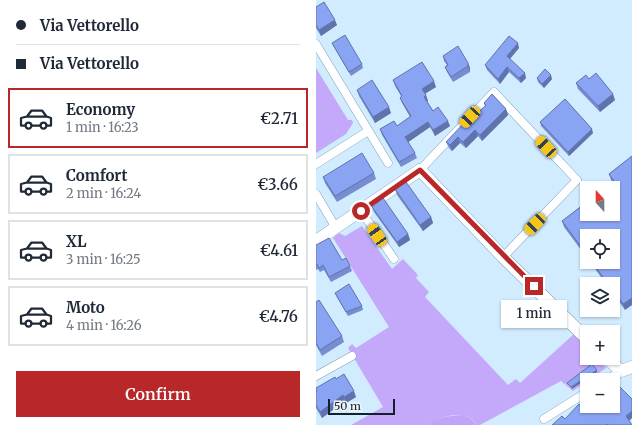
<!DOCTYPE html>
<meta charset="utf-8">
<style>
:root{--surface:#fff;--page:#f6f6f7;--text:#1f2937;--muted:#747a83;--line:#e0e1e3;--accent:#b82828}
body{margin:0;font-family:Merriweather,serif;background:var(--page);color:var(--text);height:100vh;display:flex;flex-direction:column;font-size:15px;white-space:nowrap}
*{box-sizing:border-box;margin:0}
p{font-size:13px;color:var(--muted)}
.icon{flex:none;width:22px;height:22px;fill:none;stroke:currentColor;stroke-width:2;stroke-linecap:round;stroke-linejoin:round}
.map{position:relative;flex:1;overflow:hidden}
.sheet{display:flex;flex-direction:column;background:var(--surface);width:316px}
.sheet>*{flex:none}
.guide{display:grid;align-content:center;height:88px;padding:0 16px;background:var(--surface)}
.needle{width:26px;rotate:339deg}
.buttons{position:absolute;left:264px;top:181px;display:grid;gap:8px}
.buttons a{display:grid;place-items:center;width:40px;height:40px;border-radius:0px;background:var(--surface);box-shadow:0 1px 3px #0004;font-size:20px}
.scale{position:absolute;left:12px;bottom:10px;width:67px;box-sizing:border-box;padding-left:4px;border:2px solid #15212a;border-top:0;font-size:11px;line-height:14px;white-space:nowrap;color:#15212a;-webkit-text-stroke:3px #eff5fa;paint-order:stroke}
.end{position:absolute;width:18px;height:18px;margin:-9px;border:5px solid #b82828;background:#fff;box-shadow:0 0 0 2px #fff}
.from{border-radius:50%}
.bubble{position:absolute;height:28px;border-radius:0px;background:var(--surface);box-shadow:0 1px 3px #0004;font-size:13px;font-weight:600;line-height:28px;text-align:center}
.car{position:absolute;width:12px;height:24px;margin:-12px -6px;border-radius:5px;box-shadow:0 0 3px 1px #0007;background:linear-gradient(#f5c518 24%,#345 0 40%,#f5c518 0 76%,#345 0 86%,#f5c518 0)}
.guide b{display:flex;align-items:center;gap:14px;height:38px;font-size:15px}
.guide b+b{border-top:1px solid var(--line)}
.guide i{width:10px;height:10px;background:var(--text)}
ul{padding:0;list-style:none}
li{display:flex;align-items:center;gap:12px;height:60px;margin:0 8px 6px;padding:0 8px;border:2px solid var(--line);border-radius:0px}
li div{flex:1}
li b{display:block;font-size:15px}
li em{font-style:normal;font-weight:600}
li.on{border-color:var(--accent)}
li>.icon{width:36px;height:36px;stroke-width:1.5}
.primary-button{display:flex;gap:8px;margin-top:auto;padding:8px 16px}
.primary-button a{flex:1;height:46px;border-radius:0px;background:var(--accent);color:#fff;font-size:16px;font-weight:600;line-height:46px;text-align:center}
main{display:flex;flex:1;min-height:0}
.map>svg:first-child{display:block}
.green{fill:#c4a9fb}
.forest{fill:#c0a4f8}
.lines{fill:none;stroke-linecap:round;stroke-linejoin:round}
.street-casing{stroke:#82a1b8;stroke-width:9}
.secondary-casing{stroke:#82a1b8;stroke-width:13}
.street{stroke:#fff;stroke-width:8}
.secondary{stroke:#fff;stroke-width:12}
.wall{fill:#778dd2}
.shaded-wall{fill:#6173ab}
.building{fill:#8aa4f4;stroke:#6173ab}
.route{stroke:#b82828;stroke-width:5}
</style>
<main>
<section class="sheet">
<div class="guide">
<b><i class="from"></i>Via Vettorello</b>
<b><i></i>Via Vettorello</b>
</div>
<ul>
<li class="on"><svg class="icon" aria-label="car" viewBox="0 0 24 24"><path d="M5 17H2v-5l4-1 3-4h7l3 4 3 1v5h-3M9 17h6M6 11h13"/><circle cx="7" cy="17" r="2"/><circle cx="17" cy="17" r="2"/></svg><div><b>Economy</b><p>1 min · 16:23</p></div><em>€2.71</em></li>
<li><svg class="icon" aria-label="car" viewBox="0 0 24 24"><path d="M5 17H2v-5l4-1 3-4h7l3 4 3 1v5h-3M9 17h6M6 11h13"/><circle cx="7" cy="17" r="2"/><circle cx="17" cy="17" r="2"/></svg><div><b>Comfort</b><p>2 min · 16:24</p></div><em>€3.66</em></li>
<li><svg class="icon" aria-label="car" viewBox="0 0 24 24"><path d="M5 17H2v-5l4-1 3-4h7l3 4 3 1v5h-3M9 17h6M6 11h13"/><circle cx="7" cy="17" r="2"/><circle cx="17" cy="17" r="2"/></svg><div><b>XL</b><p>3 min · 16:25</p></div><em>€4.61</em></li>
<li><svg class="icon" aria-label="car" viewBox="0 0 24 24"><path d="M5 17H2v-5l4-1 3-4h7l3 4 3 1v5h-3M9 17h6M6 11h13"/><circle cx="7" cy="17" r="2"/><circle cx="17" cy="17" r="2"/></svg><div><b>Moto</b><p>4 min · 16:26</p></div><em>€4.76</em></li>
</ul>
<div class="primary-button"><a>Confirm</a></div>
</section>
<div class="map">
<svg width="316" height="425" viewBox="0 0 316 425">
<rect width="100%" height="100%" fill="#d1ebff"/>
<g class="green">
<polygon points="0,68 32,120 36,120 37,123 30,134 0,153"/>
<path d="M46 226 76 269 87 259 102 275 100 278 113 292 109 297 192 385 200 379 204 383 258 334 271 348V358H281L290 368 257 391 245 381 164 425H161C159 423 157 420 154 418 144 411 120 417 113 425H35L67 407 32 348 36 344 40 348 73 327 17 238 23 233 29 236Z"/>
</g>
<path class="forest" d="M147 415 154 418 161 425H113C121 416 135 416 147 415Z"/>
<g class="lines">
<defs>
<g id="street">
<polyline points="0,44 72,163"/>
<polyline points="0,164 52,131"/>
<polyline points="104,170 178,92 261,180 187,257"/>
<polyline points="0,194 20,228"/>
<polyline points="45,211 78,259"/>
<polyline points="0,376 36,356"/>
<polyline points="290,380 305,371"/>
<polyline points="228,419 271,392"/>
</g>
<g id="secondary">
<polyline points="0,241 104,170 187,257 271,339"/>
<polyline points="291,358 305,371 316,367"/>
</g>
</defs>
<use href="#street" class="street-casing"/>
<use href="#secondary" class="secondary-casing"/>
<use href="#street" class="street"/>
<use href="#secondary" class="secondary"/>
</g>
<g class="wall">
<polygon points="0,7 21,25 5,36 0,28"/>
<polygon points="16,43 46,64 47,68 35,76 18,47"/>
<polygon points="203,48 194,59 210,78 205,83 193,72 184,84 171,70 169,65"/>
<polygon points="127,56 152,63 154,68 154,72 137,82 131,72 129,67 131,65 128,61"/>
<polygon points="221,78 236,79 228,88 222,82"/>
<polygon points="273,79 299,100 284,112 262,89 260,83"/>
<polygon points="77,80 120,87 109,94 112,101 111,102 117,111 134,126 119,136 114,127 92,142 99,153 101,158 85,167 66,135 64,129 81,126 94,117 86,103 84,98 85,96 79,86"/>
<polygon points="41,90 75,113 59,123 43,96"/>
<polygon points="168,103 190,109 192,115 166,141 162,136 150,148 144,143 136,151 133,148 130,142 152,122 169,106"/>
<polygon points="224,122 277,133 253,156 225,126"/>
<polygon points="316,156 309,310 297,293 297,284 290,284 274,262 297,262 271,236 271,258 248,227 246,221 296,182 295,180 293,174"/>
<polygon points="58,173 60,179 21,202 9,183 7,177"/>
<polygon points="79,189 115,217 117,223 107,231 81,195"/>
<polygon points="56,207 92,234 94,240 83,247 58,212"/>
<polygon points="0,245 26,260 34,266 36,271 15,282 8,270 4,272 2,269 0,270"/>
<polygon points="19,293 46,306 47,310 32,316 21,297"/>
<polygon points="0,302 26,336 28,342 6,356 0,345"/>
<polygon points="20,379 40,397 30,403 29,401 6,418 0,408 0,392 1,391 0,388"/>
</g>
<g class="shaded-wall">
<polygon points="19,20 21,25 5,36 3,30"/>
<polygon points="202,43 203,48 192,61 191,56"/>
<polygon points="152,63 154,68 154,72 152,66"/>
<polygon points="191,67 193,72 184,84 182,79"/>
<polygon points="209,73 210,78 205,83 203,78"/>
<polygon points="235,75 236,79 228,88 226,84"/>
<polygon points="118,81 120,87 108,94 106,89"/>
<polygon points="297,94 299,100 284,112 282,106"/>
<polygon points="110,95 112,101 110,102 108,97"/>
<polygon points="73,107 75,113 59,123 57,117"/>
<polygon points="190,109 192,115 166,141 164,135"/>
<polygon points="132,121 134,126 119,136 117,130"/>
<polygon points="112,122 114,127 91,143 89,137"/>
<polygon points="276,129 277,133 253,156 252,152"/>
<polygon points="159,130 162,136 150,148 147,142"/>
<polygon points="142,137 144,143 136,151 134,145"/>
<polygon points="115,217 117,223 107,231 104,225"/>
<polygon points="92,234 94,240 83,247 81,242"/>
<polygon points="316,298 316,305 309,310 307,304"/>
<polygon points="281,370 281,372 256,389 255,387"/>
<polygon points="38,391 40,397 30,403 28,397"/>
<polygon points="27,395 29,401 6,418 4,412"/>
<polygon points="316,411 316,418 312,422 310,416"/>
</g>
<g class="building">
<polygon points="8,2 19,20 3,30 0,25 0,7"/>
<polygon points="29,35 46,64 33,72 16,43"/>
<polygon points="193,36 202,43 191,56 209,73 203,78 191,67 182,79 169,65"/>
<polygon points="142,46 152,63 152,66 135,77 129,67 132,65 127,56"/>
<polygon points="106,62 118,81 106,89 110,95 108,97 117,111 122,107 132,121 117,130 112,122 89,137 99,153 83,162 64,129 78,121 81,126 95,116 84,98 86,96 77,80"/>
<polygon points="229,69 235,75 226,84 221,78"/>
<polygon points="280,73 297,94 282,106 260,83 270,75 273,79"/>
<polygon points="56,80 73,107 57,117 41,90"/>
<polygon points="176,94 190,109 164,135 159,130 147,142 142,137 134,145 130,142 150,121 152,122 170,105 168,103"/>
<polygon points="249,99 276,129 252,152 224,122"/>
<polygon points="46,153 58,173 19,196 7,177"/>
<polygon points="316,156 316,298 307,304 297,290 297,284 292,284 276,262 297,262 297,236 271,236 271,255 246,221 271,202 271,214 297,214 297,188 289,188 298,181 293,174"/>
<polygon points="90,182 115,217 104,225 79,189"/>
<polygon points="67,198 92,234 81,242 56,207"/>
<polygon points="13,238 26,260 30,258 34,266 13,277 7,265 3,268 1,264 0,265 0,245"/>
<polygon points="33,284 46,306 30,312 19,293"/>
<polygon points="3,300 26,336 4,350 0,343 0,302"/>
<polygon points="276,364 281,370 255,387 251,383"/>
<polygon points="28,374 38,391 28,397 27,395 4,412 0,405 0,392 1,391 0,388 19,377 20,379"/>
<polygon points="299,382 316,399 316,411 310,416 316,425 292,425 291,424 290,425 236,425 246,416 249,419 263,404 267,408 271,404 271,406 297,406 297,385"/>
</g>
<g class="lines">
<polyline class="route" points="45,211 104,170 218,286"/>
</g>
</svg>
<div class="buttons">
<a><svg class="needle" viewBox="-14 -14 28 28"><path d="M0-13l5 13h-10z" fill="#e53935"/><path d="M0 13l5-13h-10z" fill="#747a83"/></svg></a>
<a><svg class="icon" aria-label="locate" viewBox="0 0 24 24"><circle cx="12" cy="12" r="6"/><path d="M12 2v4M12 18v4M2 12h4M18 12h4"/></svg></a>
<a><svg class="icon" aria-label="layers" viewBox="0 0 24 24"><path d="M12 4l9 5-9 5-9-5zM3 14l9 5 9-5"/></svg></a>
<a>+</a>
<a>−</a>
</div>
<div class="scale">50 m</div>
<i class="end from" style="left:45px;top:211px"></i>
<i class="end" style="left:218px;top:286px"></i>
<div class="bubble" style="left:185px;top:300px;width:66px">1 min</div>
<i class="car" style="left:154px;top:117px;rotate:223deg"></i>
<i class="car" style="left:230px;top:147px;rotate:317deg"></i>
<i class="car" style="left:219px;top:224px;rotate:224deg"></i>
<i class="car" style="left:61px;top:235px;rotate:326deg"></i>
</div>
</main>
